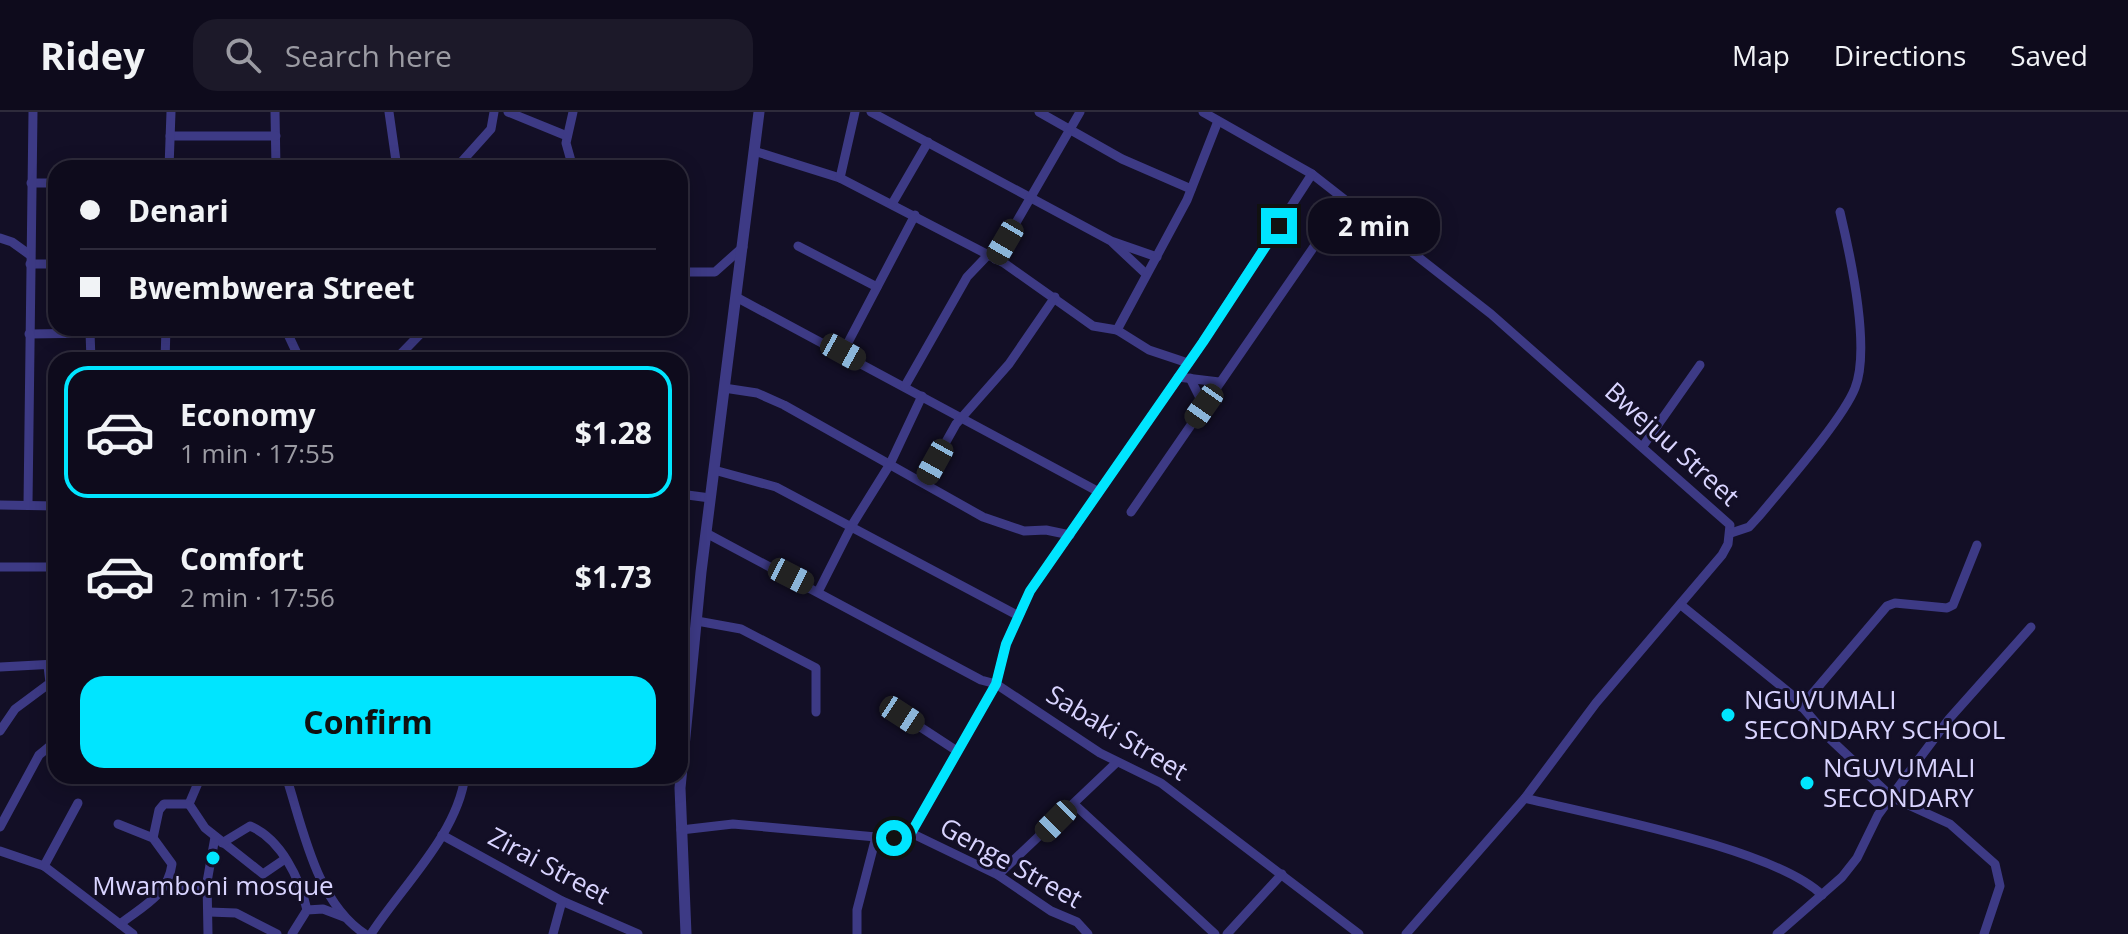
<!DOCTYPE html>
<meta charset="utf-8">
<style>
:root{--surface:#0e0b1c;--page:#1c1929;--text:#f1f3f6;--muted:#9b9ba3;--line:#2e2b3b;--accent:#00e5ff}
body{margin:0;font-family:"Open Sans",sans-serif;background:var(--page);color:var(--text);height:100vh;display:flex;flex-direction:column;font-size:30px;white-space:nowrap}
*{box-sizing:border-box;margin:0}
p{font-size:26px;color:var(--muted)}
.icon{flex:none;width:44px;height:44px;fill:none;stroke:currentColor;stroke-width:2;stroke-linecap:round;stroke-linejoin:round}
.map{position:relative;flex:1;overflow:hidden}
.sheet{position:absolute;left:48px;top:240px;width:640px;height:432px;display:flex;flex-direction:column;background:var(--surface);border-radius:24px;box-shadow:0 4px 20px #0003,0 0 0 2px var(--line)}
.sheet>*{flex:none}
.top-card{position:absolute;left:48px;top:48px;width:640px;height:176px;border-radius:24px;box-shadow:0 4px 20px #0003,0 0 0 2px var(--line);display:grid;align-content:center;height:176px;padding:0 32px;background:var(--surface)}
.end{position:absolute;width:36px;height:36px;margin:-18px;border:10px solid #00e5ff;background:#111;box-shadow:0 0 0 4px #111}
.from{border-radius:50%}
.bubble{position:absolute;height:56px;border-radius:24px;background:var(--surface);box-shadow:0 4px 20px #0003,0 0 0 2px var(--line);font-size:26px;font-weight:700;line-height:56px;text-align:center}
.car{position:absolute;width:24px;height:48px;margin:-24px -12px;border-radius:10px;box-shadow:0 0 6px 2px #0007;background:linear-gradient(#222 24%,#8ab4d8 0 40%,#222 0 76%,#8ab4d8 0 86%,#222 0)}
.top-card b{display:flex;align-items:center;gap:28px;height:76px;font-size:30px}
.top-card b+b{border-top:2px solid var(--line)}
.top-card i{width:20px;height:20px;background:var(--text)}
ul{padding:14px 0 0;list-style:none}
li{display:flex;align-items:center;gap:24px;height:132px;margin:0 16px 12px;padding:0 16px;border:4px solid transparent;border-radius:24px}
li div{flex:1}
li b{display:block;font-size:30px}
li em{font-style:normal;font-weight:700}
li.current{border-color:var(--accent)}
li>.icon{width:72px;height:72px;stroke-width:1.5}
.action{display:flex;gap:16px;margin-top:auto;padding:16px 32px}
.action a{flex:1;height:92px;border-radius:24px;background:var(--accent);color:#111;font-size:32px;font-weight:700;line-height:92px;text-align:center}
header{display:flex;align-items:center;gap:48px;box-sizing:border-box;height:112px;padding:0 40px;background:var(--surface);border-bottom:2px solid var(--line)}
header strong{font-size:38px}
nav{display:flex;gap:44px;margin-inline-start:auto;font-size:28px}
.search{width:560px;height:72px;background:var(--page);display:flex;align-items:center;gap:20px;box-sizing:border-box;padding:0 28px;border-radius:24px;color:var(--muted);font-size:30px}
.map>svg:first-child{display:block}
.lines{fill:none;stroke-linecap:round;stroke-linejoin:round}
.minor{stroke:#3d3a85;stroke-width:9}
.tertiary{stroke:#3d3a85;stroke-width:11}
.route{stroke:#00e5ff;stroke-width:10}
.poi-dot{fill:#00e5ff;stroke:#130f26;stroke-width:3}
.labels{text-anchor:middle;stroke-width:6;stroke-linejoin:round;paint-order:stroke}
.street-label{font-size:26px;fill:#d9d4ff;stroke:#130f26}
.poi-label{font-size:26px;fill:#d9d4ff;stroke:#130f26;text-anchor:start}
</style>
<header>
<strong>Ridey</strong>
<div class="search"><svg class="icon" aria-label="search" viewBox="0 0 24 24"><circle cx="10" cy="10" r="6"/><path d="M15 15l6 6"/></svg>Search here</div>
<nav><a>Map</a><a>Directions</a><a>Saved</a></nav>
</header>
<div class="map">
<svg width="2128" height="822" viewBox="0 0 2128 822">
<rect width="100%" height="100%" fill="#130f26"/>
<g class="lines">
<g class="minor">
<polyline points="275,0 276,56"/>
<polyline points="389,0 397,56"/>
<polyline points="508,0 567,24"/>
<polyline points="871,0 1111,129 1157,145"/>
<polyline points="1039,0 1122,47 1191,77"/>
<polyline points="1203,0 1312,62 1491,202 1730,413 1728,432 1722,443 1596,591 1525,686 1406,822"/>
<polyline points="170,24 276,24"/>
<polyline points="754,39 840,66 1004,151 1093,214 1117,218 1149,238 1188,251"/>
<polyline points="169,56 171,0"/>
<polyline points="456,56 491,17 494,0"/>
<polyline points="573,56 566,31 573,0"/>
<polyline points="840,66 855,0"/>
<polyline points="31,71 56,71"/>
<polyline points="892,92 928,30"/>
<polyline points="0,126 12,130 30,143"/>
<polyline points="1113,131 1146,162"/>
<polyline points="798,134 877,175"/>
<polyline points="995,147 1080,0"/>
<polyline points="30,152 56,152"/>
<polyline points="680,160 715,160 743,135"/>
<polyline points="736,185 1099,380"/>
<polyline points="285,216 300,248"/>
<polyline points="1117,218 1187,88 1218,9"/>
<polyline points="90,220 91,248"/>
<polyline points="29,222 166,220"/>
<polyline points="843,240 915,103"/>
<polyline points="165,248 166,216"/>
<polyline points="395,248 426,216"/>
<polyline points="1178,265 1219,270"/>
<polyline points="1190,266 1204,294"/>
<polyline points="905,274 967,165 988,143"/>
<polyline points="724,276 757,281 784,293 983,405 1024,419 1046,418 1070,423"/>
<polyline points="1643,334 1700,253"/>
<polyline points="714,358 776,375 1017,503"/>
<polyline points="924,369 956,312 1009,252 1055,185"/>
<polyline points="680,382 710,386"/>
<polyline points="28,392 33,0"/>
<polyline points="0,393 56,394"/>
<polyline points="1131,400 1322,123"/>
<polyline points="706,421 981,568 996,572 1100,641 1161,671 1359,822"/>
<path d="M1731 421 1749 415 1760 403C1783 375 1843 307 1855 276 1871 236 1850 142 1840 100"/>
<polyline points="0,455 56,455"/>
<polyline points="819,478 852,413 890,352 922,284"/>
<polyline points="1681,493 1792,583 1829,626 1893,686 1950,712 1995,752 2000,774 1984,822"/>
<polyline points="697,509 741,517 816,556 816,600"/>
<polyline points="0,555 56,552"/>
<polyline points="1801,595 1887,494 1895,491 1947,496 1953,493 1977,433"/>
<polyline points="902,603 957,639"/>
<polyline points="0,619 15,597 50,571 48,554"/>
<polyline points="201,664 189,692 205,716 263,762 285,747"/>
<path d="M286 664C303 716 316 790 365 822"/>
<path d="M1525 686C1596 704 1774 736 1822 783"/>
<polyline points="1074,692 1215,822"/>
<path d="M118 712 153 726 172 752C168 783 143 794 120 812"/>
<polyline points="0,715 39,643 56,629"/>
<polyline points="681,718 733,712 876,725 911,721 996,572 1006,532 1030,479 1203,230 1312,62"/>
<polyline points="911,721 998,763 1051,799 1077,810 1088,822"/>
<polyline points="442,723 562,789 638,822"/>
<polyline points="153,726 159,698 164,692 189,692"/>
<path d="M222 731 250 714C281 727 300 767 307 798"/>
<polyline points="0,739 44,754 133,822"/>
<polyline points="44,754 78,691"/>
<polyline points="998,763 1117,650"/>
<polyline points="168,772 207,778"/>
<polyline points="209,800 236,801 277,822"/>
<polyline points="208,822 207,770 215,725"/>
<polyline points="292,822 307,798 323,797 344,805"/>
<path d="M371 822C402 774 457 723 465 664"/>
<polyline points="553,822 562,789"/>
<polyline points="857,822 857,798 876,725"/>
<polyline points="1227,822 1282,762"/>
<polyline points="1777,822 1842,765 1857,746 1878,703 1910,659 1949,607 2031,515"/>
</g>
<polyline class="tertiary" points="686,822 680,676 701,460 759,0"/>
</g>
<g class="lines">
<polyline class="route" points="894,726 911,721 996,572 1006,532 1030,479 1203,230 1279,114"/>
</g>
<g class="poi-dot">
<circle cx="1728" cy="603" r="8"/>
<circle cx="1807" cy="671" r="8"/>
<circle cx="213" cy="746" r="8"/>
</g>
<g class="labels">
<g class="street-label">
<text transform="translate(1672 332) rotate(42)" y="9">Bwejuu Street</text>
<text transform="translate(1117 621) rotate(31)" y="9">Sabaki Street</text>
<text transform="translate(1011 751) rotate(29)" y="9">Genge Street</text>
<text transform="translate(549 754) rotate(28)" y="9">Zirai Street</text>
</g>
<g class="poi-label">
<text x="1744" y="597">NGUVUMALI<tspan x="1744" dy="30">SECONDARY SCHOOL</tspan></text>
<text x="1823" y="665">NGUVUMALI<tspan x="1823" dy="30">SECONDARY</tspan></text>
<text x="213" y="783" text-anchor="middle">Mwamboni mosque</text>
</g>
</g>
</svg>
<i class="end from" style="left:894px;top:726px"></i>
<i class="end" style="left:1279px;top:114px"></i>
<div class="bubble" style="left:1308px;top:86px;width:132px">2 min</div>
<i class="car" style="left:1005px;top:130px;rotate:210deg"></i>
<i class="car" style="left:843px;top:240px;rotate:119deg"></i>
<i class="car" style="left:1204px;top:294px;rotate:215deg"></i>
<i class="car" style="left:935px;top:350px;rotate:209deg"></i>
<i class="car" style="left:791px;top:464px;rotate:117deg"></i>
<i class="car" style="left:902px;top:603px;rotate:123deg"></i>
<i class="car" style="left:1056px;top:709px;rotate:225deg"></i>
<div class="top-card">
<b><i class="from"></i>Denari</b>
<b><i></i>Bwembwera Street</b>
</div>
<section class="sheet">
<ul>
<li class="current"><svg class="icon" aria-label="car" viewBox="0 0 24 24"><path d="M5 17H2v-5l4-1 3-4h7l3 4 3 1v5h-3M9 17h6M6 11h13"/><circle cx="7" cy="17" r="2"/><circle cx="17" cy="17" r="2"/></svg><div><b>Economy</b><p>1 min · 17:55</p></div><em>$1.28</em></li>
<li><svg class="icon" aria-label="car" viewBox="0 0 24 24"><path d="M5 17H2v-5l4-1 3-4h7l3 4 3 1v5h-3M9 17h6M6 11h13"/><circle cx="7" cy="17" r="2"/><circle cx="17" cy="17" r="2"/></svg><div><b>Comfort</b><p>2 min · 17:56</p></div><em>$1.73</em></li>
</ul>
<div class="action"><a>Confirm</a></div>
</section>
</div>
